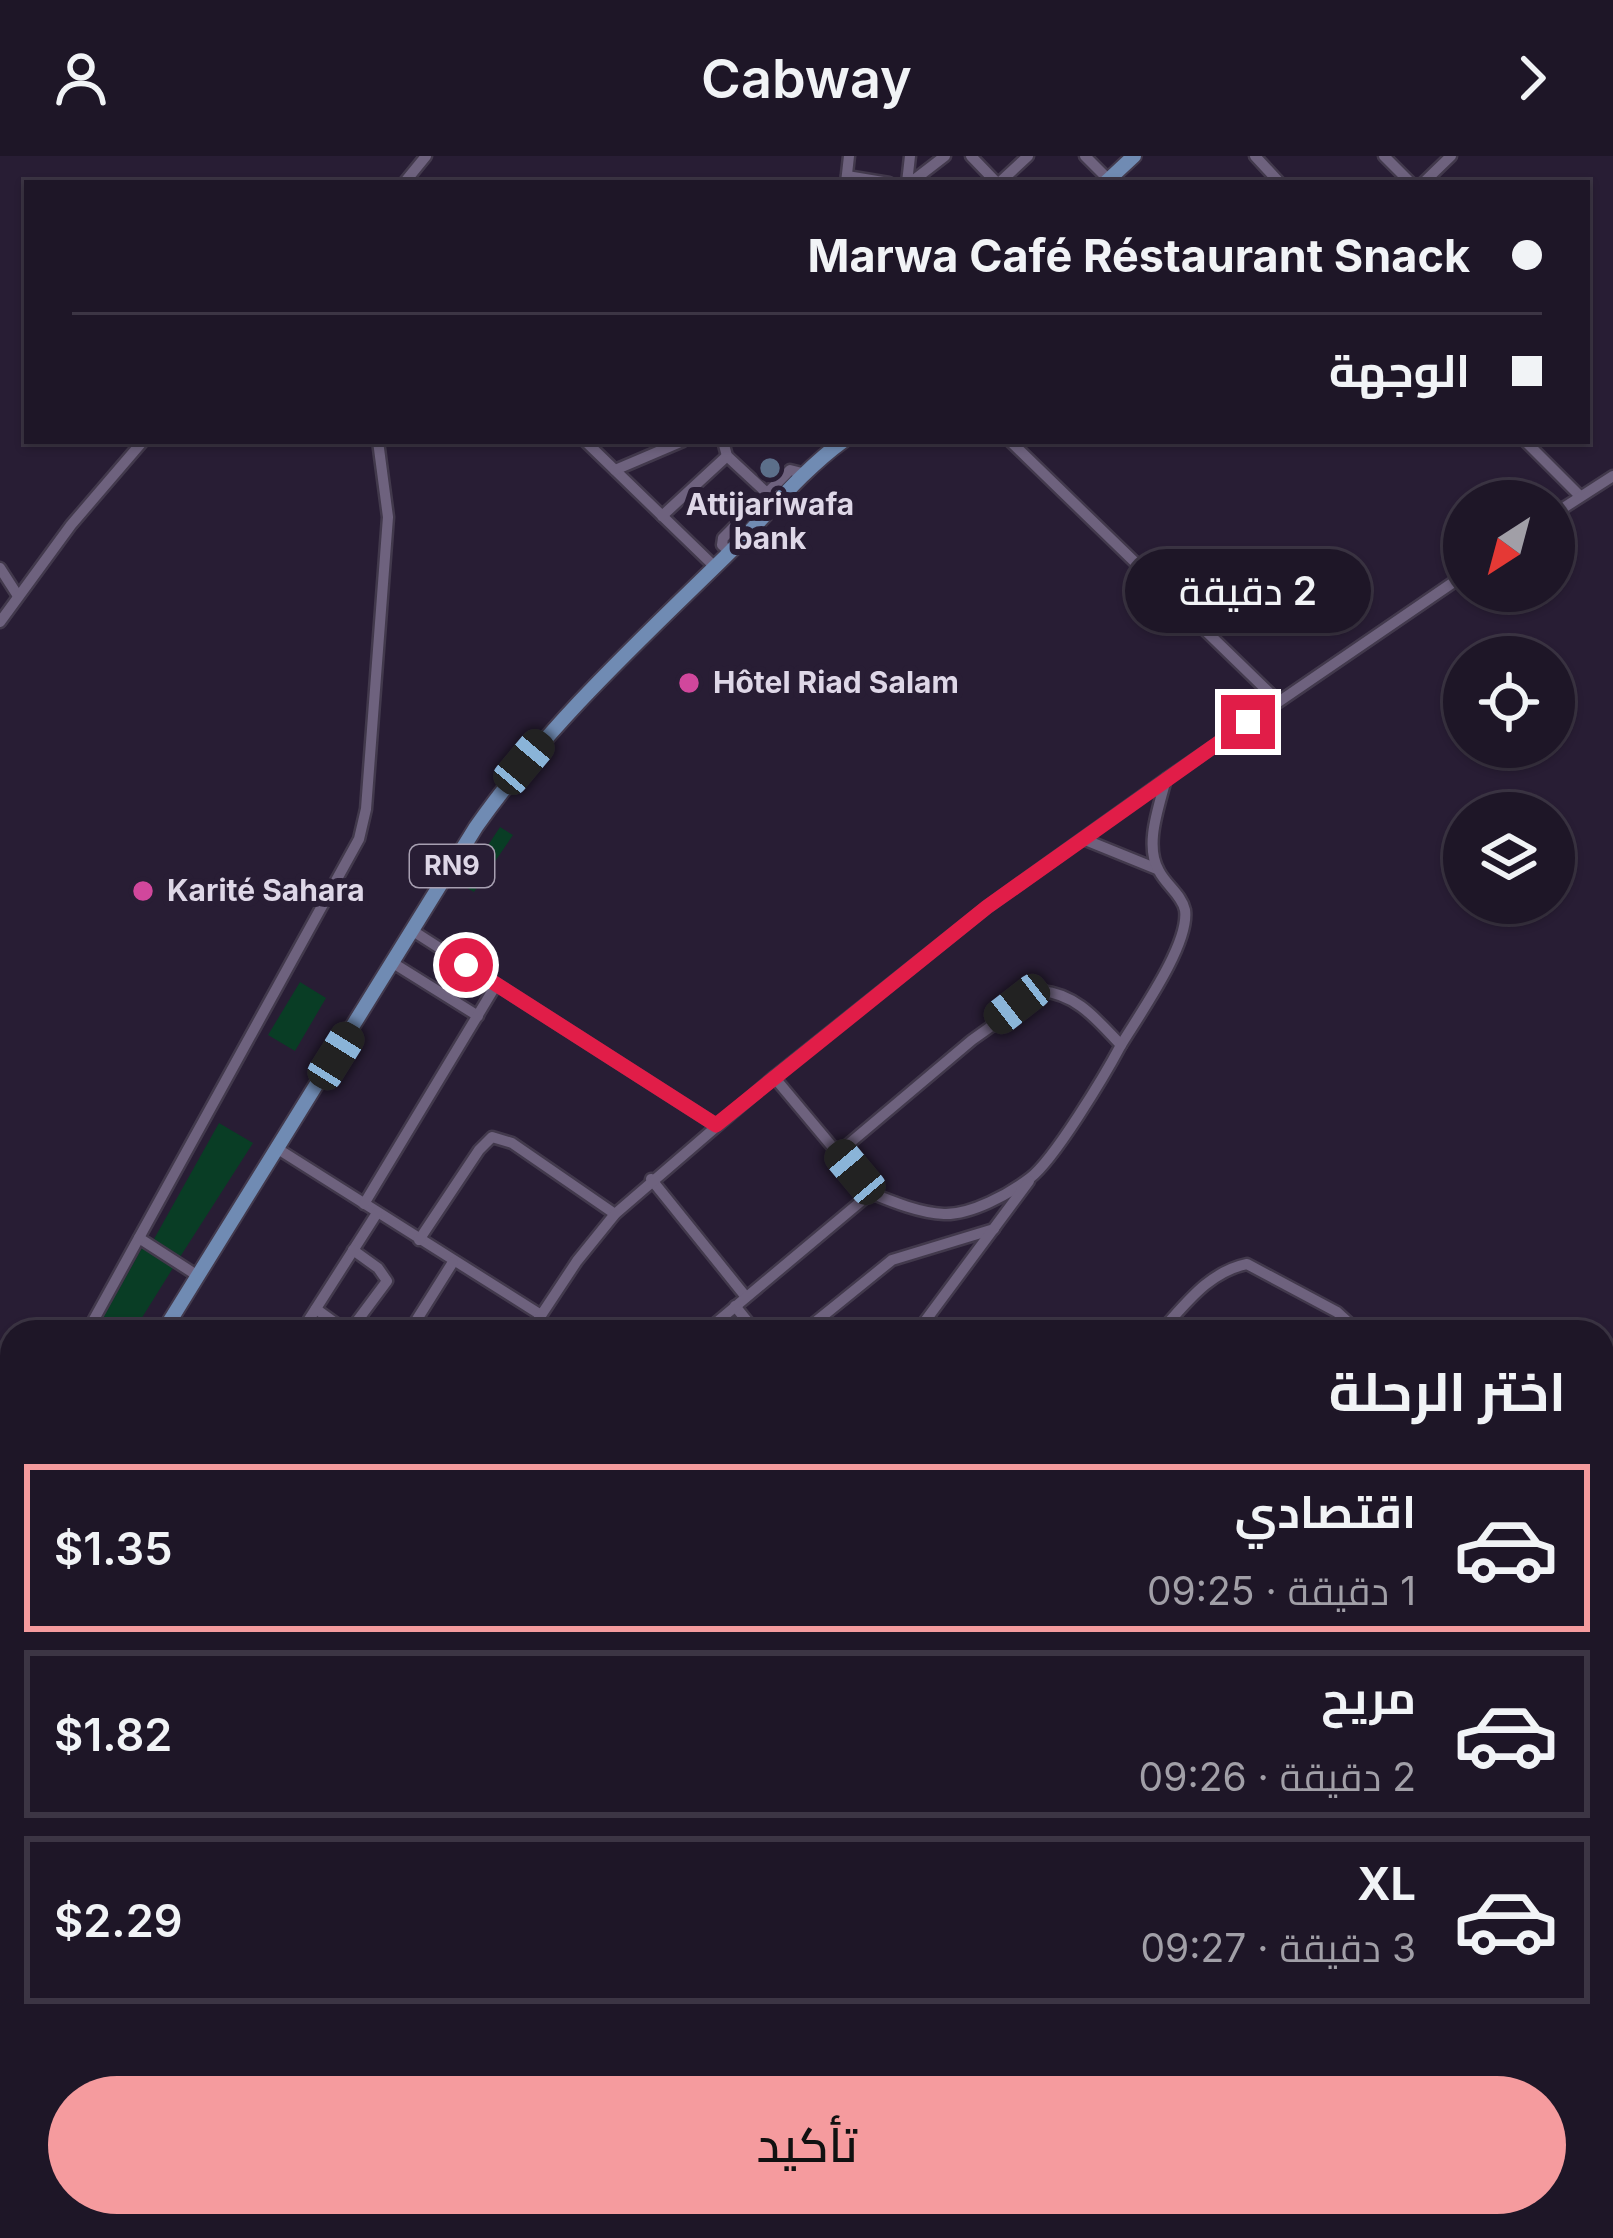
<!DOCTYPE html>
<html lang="ar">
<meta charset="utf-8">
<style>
:root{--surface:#1e1627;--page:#2b2333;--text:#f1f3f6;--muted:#a19fa7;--line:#3c3544;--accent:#f59b9e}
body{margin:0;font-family:Inter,Cairo,sans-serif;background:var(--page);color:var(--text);direction:rtl;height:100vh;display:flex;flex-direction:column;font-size:45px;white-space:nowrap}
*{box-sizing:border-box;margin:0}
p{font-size:39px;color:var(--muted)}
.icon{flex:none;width:66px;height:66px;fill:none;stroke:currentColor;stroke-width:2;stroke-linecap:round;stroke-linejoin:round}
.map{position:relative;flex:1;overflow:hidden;direction:ltr}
.sheet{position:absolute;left:0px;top:1164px;width:1614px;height:918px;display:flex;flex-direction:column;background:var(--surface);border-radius:36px 36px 0 0;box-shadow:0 3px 9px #0004,0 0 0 3px var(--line);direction:rtl}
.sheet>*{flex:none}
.banner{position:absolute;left:24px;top:24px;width:1566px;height:264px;border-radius:0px;box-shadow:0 3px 9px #0004,0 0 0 3px var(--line);direction:rtl;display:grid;align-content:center;height:264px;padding:0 48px;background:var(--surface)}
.needle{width:78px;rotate:216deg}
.buttons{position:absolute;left:1443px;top:324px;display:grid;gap:24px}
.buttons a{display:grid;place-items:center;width:132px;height:132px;border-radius:50%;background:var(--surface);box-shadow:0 3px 9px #0004,0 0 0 3px var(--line);font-size:60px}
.end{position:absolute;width:54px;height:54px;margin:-27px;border:15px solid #e11d48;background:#fff;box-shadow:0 0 0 6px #fff}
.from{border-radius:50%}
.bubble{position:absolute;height:84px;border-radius:42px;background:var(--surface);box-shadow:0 3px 9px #0004,0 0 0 3px var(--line);font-size:39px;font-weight:600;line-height:84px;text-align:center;direction:rtl}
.car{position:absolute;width:36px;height:72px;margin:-36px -18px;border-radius:15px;box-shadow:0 0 9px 3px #0007;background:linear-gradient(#222 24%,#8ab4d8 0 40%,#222 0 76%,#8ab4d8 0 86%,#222 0)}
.banner b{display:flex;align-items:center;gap:42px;height:114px;font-size:45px}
.banner b+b{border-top:3px solid var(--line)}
.banner i{width:30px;height:30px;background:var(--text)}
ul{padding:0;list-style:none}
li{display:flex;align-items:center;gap:36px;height:168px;margin:0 24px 18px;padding:0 24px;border:6px solid var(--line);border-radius:0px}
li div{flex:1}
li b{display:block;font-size:45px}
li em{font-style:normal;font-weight:600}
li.current{border-color:var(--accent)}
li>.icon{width:108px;height:108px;stroke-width:1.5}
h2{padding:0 48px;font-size:54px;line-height:144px}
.primary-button{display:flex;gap:24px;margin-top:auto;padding:24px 48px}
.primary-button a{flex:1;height:138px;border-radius:72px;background:var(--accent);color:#111;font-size:48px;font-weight:600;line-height:138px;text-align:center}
header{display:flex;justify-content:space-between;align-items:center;height:156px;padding:0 48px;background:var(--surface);font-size:54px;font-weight:600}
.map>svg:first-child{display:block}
.green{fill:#093d25}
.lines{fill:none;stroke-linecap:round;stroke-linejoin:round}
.minor-casing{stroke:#42394c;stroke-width:15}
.major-casing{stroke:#42394c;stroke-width:18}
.minor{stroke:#6e627e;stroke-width:10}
.major{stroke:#708bb3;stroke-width:14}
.route{stroke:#e11d48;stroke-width:15}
.service-dot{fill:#5c6f8a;stroke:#281d34;stroke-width:4.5}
.hotel-dot{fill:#d1479c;stroke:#281d34;stroke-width:4.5}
.labels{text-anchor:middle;stroke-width:12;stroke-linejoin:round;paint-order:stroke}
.shield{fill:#281d34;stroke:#a79fb1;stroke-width:3}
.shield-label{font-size:27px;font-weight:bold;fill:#ded7e7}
.poi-label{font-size:30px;font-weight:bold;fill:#ded7e7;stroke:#281d34;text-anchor:start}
</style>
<header><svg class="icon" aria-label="forward" viewBox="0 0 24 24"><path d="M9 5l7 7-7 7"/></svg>Cabway<svg class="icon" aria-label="person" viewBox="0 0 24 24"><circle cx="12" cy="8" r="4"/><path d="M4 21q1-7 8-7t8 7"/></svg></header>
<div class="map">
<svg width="1613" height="2082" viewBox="0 0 1613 2082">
<rect width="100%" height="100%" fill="#281d34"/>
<g class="green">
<polygon points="500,671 513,679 474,736 462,729"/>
<polygon points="300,826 326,842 295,895 268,879"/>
<polygon points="219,967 253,987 180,1101 154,1083"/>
<polygon points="142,1092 173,1112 133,1176 95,1176"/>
</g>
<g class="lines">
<defs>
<g id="minor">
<polyline points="971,0 997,27"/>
<polyline points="1085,0 1109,24"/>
<polyline points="1255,0 1280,27"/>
<polyline points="1384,0 1411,27"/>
<polyline points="847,20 889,27"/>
<polyline points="404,27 426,0"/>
<polyline points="846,27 849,0"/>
<polyline points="907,27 910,0"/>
<polyline points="910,27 945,0"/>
<polyline points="999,27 1028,0"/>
<polyline points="1423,27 1451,0"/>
<polyline points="585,285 715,411"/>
<polyline points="723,285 727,300 770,340"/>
<polyline points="1010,285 1278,545"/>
<polyline points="1525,285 1580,340"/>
<polyline points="615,314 683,285"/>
<polyline points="1554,358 1613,320"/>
<polyline points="662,360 727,300"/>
<polyline points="730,396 722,389 723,382 790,314 806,318"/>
<polyline points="0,412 18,440"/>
<polyline points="0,466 71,369 143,285"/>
<polyline points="1083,683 1157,713"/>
<polyline points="413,775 716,969"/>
<polyline points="393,807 478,860"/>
<path d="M1121 889C1139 859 1190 788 1185 754 1182 739 1166 729 1159 715 1144 689 1159 651 1166 623L1464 419"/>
<polyline points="278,993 541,1159"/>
<polyline points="651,1023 746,1141"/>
<polyline points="871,1037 774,921 987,751 1166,623"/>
<polyline points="364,1048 496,829"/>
<polyline points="139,1082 198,1120"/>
<polyline points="419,1084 479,994 492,981 512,987 615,1058"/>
<polyline points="735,1150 756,1176"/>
<polyline points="316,1153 348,1176"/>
<polyline points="87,1176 359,683 366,653 388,361 378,285"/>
<polyline points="301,1176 377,1057"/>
<polyline points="349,1176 387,1125 378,1112 353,1094"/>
<polyline points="409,1176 453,1106"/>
<polyline points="530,1176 577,1105 615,1058 774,921"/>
<path d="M705 1176 871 1037C893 1046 920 1057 944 1058 971 1059 1009 1038 1030 1022 1054 1004 1105 919 1121 889 1097 864 1077 838 1041 835L972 884 838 997"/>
<polyline points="803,1176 892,1104 994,1073"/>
<polyline points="917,1176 1029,1025"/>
<path d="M1160 1176C1185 1149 1208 1116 1247 1108L1337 1156 1359 1176"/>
<polyline points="0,1324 12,1304"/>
<polyline points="0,1681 12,1679"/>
<polyline points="0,1775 12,1779"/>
<polyline points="0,1816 12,1789"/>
<polyline points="0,1934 12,1940"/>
<polyline points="36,2082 42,2070"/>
<polyline points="126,2082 132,2070"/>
<polyline points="198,2082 204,2070"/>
<polyline points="563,2082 567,2070"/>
<polyline points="835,2082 839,2070"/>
</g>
<g id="major">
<polyline points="1105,27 1134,0"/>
<path d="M163 1176 476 671C547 570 637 487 725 401 764 363 799 317 843 285"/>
<polyline points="0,1432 12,1413"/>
</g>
</defs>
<use href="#minor" class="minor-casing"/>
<use href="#major" class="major-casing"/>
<use href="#minor" class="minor"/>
<use href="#major" class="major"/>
</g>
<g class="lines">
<polyline class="route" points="466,809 716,969 987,751 1248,566"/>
</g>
<circle class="service-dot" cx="770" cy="312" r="12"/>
<g class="hotel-dot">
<circle cx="689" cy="527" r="12"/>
<circle cx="143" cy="735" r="12"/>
</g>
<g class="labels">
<rect class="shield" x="410" y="689" width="84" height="42" rx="9"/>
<g class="shield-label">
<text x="452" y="719">RN9</text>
</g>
<g class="poi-label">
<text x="770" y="359" text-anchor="middle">Attijariwafa<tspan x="770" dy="34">bank</tspan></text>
<text x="713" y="537">Hôtel Riad Salam</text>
<text x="167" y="745">Karité Sahara</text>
</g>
</g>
</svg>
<div class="buttons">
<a><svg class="needle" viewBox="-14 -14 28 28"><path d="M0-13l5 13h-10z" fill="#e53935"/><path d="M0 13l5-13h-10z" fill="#a19fa7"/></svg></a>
<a><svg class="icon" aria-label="locate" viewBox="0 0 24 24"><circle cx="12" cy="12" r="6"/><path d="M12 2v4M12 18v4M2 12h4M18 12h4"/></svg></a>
<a><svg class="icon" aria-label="layers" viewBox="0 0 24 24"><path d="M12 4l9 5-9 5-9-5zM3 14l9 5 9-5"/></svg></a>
</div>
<i class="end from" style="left:466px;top:809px"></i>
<i class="end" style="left:1248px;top:566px"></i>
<div class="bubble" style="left:1125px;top:393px;width:246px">2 دقيقة</div>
<i class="car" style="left:524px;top:606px;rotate:40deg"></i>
<i class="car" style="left:1017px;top:848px;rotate:232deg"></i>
<i class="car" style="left:336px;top:900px;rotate:32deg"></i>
<i class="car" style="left:855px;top:1016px;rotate:320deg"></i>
<div class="banner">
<b><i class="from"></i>Marwa Café Réstaurant Snack</b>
<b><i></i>الوجهة</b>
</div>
<section class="sheet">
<h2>اختر الرحلة</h2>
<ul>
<li class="current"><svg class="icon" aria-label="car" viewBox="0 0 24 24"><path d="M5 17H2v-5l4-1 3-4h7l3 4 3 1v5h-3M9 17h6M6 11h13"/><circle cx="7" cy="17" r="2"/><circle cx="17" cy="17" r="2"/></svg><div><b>اقتصادي</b><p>1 دقيقة · 09:25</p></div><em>$1.35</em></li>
<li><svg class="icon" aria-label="car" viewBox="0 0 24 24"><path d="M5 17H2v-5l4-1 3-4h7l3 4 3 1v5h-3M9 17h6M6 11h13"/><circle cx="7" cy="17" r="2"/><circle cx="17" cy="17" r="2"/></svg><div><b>مريح</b><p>2 دقيقة · 09:26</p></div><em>$1.82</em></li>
<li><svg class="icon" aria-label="car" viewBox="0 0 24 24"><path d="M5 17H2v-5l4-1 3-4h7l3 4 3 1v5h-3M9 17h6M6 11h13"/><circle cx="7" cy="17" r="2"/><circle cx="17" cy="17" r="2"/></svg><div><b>XL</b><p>3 دقيقة · 09:27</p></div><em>$2.29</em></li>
</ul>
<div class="primary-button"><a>تأكيد</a></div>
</section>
</div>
